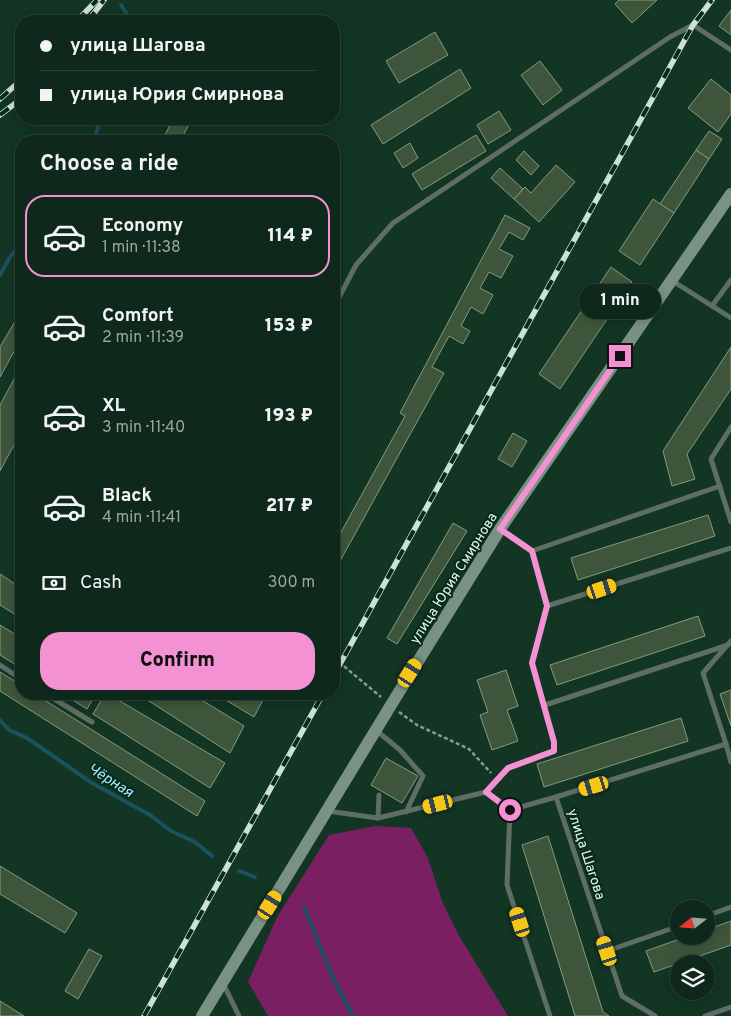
<!DOCTYPE html>
<meta charset="utf-8">
<style>
:root{--surface:#0e281b;--page:#1c3428;--text:#f1f3f6;--muted:#9ba6a3;--line:#2e443a;--accent:#f491d3}
body{margin:0;font-family:Overpass,sans-serif;background:var(--page);color:var(--text);height:100vh;display:flex;flex-direction:column;font-size:19px;white-space:nowrap}
*{box-sizing:border-box;margin:0}
p{font-size:16px;color:var(--muted)}
.icon{flex:none;width:28px;height:28px;fill:none;stroke:currentColor;stroke-width:2;stroke-linecap:round;stroke-linejoin:round}
.map{position:relative;flex:1;overflow:hidden}
.drawer{position:absolute;left:15px;top:135px;width:325px;height:565px;display:flex;flex-direction:column;background:var(--surface);border-radius:20px;box-shadow:0 2px 12px #0003,0 0 0 1px var(--line)}
.drawer>*{flex:none}
.hud{position:absolute;left:15px;top:15px;width:325px;height:110px;border-radius:20px;box-shadow:0 2px 12px #0003,0 0 0 1px var(--line);display:grid;align-content:center;height:110px;padding:0 25px;background:var(--surface)}
.needle{width:32px;rotate:253deg}
.controls{position:absolute;left:670px;top:900px;display:grid;gap:10px}
.controls a{display:grid;place-items:center;width:45px;height:45px;border-radius:50%;background:var(--surface);box-shadow:0 2px 12px #0003,0 0 0 1px var(--line);font-size:25px}
.end{position:absolute;width:22px;height:22px;margin:-11px;border:6px solid #f491d3;background:#111;box-shadow:0 0 0 2px #111}
.from{border-radius:50%}
.bubble{position:absolute;height:35px;border-radius:18px;background:var(--surface);box-shadow:0 2px 12px #0003,0 0 0 1px var(--line);font-size:16px;font-weight:800;line-height:35px;text-align:center}
.car{position:absolute;width:15px;height:30px;margin:-15px -8px;border-radius:6px;box-shadow:0 0 4px 1px #0007;background:linear-gradient(#f5c518 24%,#345 0 40%,#f5c518 0 76%,#345 0 86%,#f5c518 0)}
.hud b{display:flex;align-items:center;gap:18px;height:48px;font-size:19px}
.hud b+b{border-top:1px solid var(--line)}
.hud i{width:12px;height:12px;background:var(--text)}
ul{padding:0;list-style:none}
li{display:flex;align-items:center;gap:15px;height:82px;margin:0 10px 8px;padding:0 15px;border:2px solid transparent;border-radius:20px}
li div{flex:1}
li b{display:block;font-size:19px}
li em{font-style:normal;font-weight:800}
li.current{border-color:var(--accent)}
li>.icon{width:45px;height:45px;stroke-width:1.5}
h2{padding:0 25px;font-size:22px;line-height:60px}
.pay{display:flex;align-items:center;gap:12px;height:55px;padding:0 25px;font-size:19px}
.pay p{margin-inline-start:auto}
.action{display:flex;gap:10px;margin-top:auto;padding:10px 25px}
.action a{flex:1;height:58px;border-radius:20px;background:var(--accent);color:#111;font-size:20px;font-weight:800;line-height:58px;text-align:center}
.map>svg:first-child{display:block}
.green{fill:#7a2062}
.lines{fill:none;stroke-linecap:round;stroke-linejoin:round}
.stream{stroke:#1c5160;stroke-width:4}
.building{fill:#3f553b;stroke:#839b7e}
.path{stroke:#849e90;stroke-width:2.5;stroke-dasharray:4 2.5;stroke-linecap:butt}
.lane{stroke:#5f6e65;stroke-width:5}
.secondary{stroke:#7a9284;stroke-width:12}
.rail-casing{stroke:#cde2d6;stroke-width:5.5}
.rail{stroke:#072a1b;stroke-width:4;stroke-dasharray:11;stroke-linecap:butt}
.route{stroke:#f491d3;stroke-width:6}
.labels{text-anchor:middle;stroke-width:4;stroke-linejoin:round;paint-order:stroke}
.street-label{font-size:14px;fill:#e4f7ec;stroke:#072a1b}
.water-label{font-size:15px;font-style:italic;fill:#a5e7fd;stroke:#072a1b}
</style>
<div class="map">
<svg width="731" height="1016" viewBox="0 0 731 1016">
<rect width="100%" height="100%" fill="#123524"/>
<polygon class="green" points="375,826 411,828 428,858 442,901 458,934 508,1016 268,1016 248,982 277,917 329,835"/>
<g class="lines">
<g class="stream">
<polyline points="121,5 131,21"/>
<polyline points="94,141 100,119"/>
<polyline points="0,275 10,257 21,244"/>
<polyline points="0,720 9,730 27,738 92,783 150,815 171,831 195,842 212,856"/>
<polyline points="239,871 255,877"/>
<polyline points="304,907 333,978 353,1016"/>
</g>
</g>
<g class="building">
<polygon points="619,0 657,0 632,23 615,4"/>
<polygon points="731,10 731,35 719,26"/>
<polygon points="435,32 448,55 399,83 386,61"/>
<polygon points="540,61 562,90 543,105 521,75"/>
<polygon points="460,69 471,88 383,144 371,125"/>
<polygon points="711,79 731,95 731,114 718,132 688,108"/>
<polygon points="499,111 511,130 488,144 477,125"/>
<polygon points="173,119 192,119 180,141 162,141"/>
<polygon points="709,131 722,139 709,159 696,150"/>
<polygon points="476,135 486,151 422,190 412,174"/>
<polygon points="410,143 418,158 403,168 394,153"/>
<polygon points="696,150 709,159 674,213 660,204"/>
<polygon points="524,151 539,166 531,175 516,160"/>
<polygon points="556,165 575,182 539,222 514,199 525,187 531,193"/>
<polygon points="500,168 523,189 514,199 491,178"/>
<polygon points="653,199 674,213 640,265 619,251"/>
<polygon points="505,215 530,228 523,240 509,232 499,249 513,256 501,278 489,272 480,288 493,295 483,314 471,307 461,326 470,331 463,344 449,336 432,367 444,373 334,572 334,545 405,416 400,413"/>
<polygon points="611,267 632,282 560,389 539,374"/>
<polygon points="21,311 21,339 0,377 0,347"/>
<polygon points="731,347 731,389 687,454 695,479 672,486 663,451"/>
<polygon points="21,366 21,432 0,471 0,405"/>
<polygon points="513,433 527,441 512,467 498,459"/>
<polygon points="708,515 715,536 578,580 571,558"/>
<polygon points="453,523 467,531 397,644 387,638"/>
<polygon points="0,574 21,588 21,618 0,605"/>
<polygon points="698,616 705,636 557,685 550,665"/>
<polygon points="0,625 21,638 21,668 0,655"/>
<polygon points="506,670 518,706 507,710 518,741 492,750 480,715 488,712 477,680"/>
<polygon points="0,672 21,685 21,694 35,694 205,801 197,816 0,691"/>
<polygon points="731,690 731,726 720,694"/>
<polygon points="63,694 96,694 87,709"/>
<polygon points="105,694 108,694 225,763 210,788 93,714"/>
<polygon points="138,694 192,694 244,726 230,753"/>
<polygon points="216,694 266,694 254,717"/>
<polygon points="681,718 688,741 544,787 537,764"/>
<polygon points="386,758 418,776 402,803 371,785"/>
<polygon points="548,836 603,1012 609,1016 575,1016 522,845"/>
<polygon points="0,866 77,913 65,933 0,894"/>
<polygon points="731,921 731,945 654,972 646,951 688,936 706,936 706,930"/>
<polygon points="89,949 102,956 78,999 65,991"/>
<polygon points="0,1001 24,1016 0,1016"/>
</g>
<g class="lines">
<g class="path">
<polyline points="334,658 381,697"/>
<polyline points="399,712 417,725 469,749 491,773"/>
</g>
<g class="lane">
<polyline points="671,280 731,318"/>
<polyline points="712,306 731,280"/>
<polyline points="334,307 356,265 393,223 670,37 693,25 731,50"/>
<polyline points="731,427 711,459 731,522"/>
<polyline points="532,551 720,486"/>
<polyline points="547,606 731,548"/>
<polyline points="0,665 21,679"/>
<polyline points="46,694 92,722"/>
<polyline points="545,705 728,645"/>
<polyline points="377,731 400,750 423,776 406,812"/>
<polyline points="726,744 703,673 731,641"/>
<polyline points="486,792 508,768 554,751 554,742 532,663 547,606 532,551 501,530"/>
<polyline points="556,797 622,996 655,1016"/>
<polyline points="510,810 507,885 550,1016"/>
<polyline points="327,811 378,818 486,792 510,810 556,797 726,744 731,762"/>
<polyline points="378,818 379,795"/>
<polyline points="706,916 731,907"/>
<polyline points="607,951 679,926"/>
<polyline points="223,983 239,1016"/>
<polyline points="705,1016 731,1007"/>
</g>
<polyline class="secondary" points="202,1016 391,705 500,529 731,194"/>
<defs>
<g id="rail">
<polyline points="77,21 97,0"/>
<polyline points="88,21 104,0"/>
<polyline points="0,99 21,80"/>
<polyline points="0,115 21,99"/>
<polyline points="334,675 693,25 712,0"/>
<polyline points="144,1016 323,694"/>
</g>
</defs>
<use href="#rail" class="rail-casing"/>
<use href="#rail" class="rail"/>
</g>
<g class="lines">
<polyline class="route" points="510,810 486,792 508,768 554,751 554,742 532,663 547,606 532,551 500,529 620,356"/>
</g>
<g class="labels">
<g class="street-label">
<text transform="translate(453 578) rotate(-58)" y="5">улица Юрия Смирнова</text>
<text transform="translate(587 854) rotate(72)" y="5">улица Шагова</text>
</g>
<g class="water-label">
<text transform="translate(111 780) rotate(32)" y="5">Чёрная</text>
</g>
</g>
</svg>
<div class="controls">
<a><svg class="needle" viewBox="-14 -14 28 28"><path d="M0-13l5 13h-10z" fill="#e53935"/><path d="M0 13l5-13h-10z" fill="#9ba6a3"/></svg></a>
<a><svg class="icon" aria-label="layers" viewBox="0 0 24 24"><path d="M12 4l9 5-9 5-9-5zM3 14l9 5 9-5"/></svg></a>
</div>
<i class="end from" style="left:510px;top:810px"></i>
<i class="end" style="left:620px;top:356px"></i>
<div class="bubble" style="left:579px;top:284px;width:82px">1 min</div>
<i class="car" style="left:602px;top:589px;rotate:72deg"></i>
<i class="car" style="left:410px;top:673px;rotate:32deg"></i>
<i class="car" style="left:594px;top:786px;rotate:253deg"></i>
<i class="car" style="left:438px;top:804px;rotate:256deg"></i>
<i class="car" style="left:270px;top:905px;rotate:32deg"></i>
<i class="car" style="left:520px;top:922px;rotate:342deg"></i>
<i class="car" style="left:607px;top:951px;rotate:342deg"></i>
<div class="hud">
<b><i class="from"></i>улица Шагова</b>
<b><i></i>улица Юрия Смирнова</b>
</div>
<section class="drawer">
<h2>Choose a ride</h2>
<ul>
<li class="current"><svg class="icon" aria-label="car" viewBox="0 0 24 24"><path d="M5 17H2v-5l4-1 3-4h7l3 4 3 1v5h-3M9 17h6M6 11h13"/><circle cx="7" cy="17" r="2"/><circle cx="17" cy="17" r="2"/></svg><div><b>Economy</b><p>1 min · 11:38</p></div><em>114 ₽</em></li>
<li><svg class="icon" aria-label="car" viewBox="0 0 24 24"><path d="M5 17H2v-5l4-1 3-4h7l3 4 3 1v5h-3M9 17h6M6 11h13"/><circle cx="7" cy="17" r="2"/><circle cx="17" cy="17" r="2"/></svg><div><b>Comfort</b><p>2 min · 11:39</p></div><em>153 ₽</em></li>
<li><svg class="icon" aria-label="car" viewBox="0 0 24 24"><path d="M5 17H2v-5l4-1 3-4h7l3 4 3 1v5h-3M9 17h6M6 11h13"/><circle cx="7" cy="17" r="2"/><circle cx="17" cy="17" r="2"/></svg><div><b>XL</b><p>3 min · 11:40</p></div><em>193 ₽</em></li>
<li><svg class="icon" aria-label="car" viewBox="0 0 24 24"><path d="M5 17H2v-5l4-1 3-4h7l3 4 3 1v5h-3M9 17h6M6 11h13"/><circle cx="7" cy="17" r="2"/><circle cx="17" cy="17" r="2"/></svg><div><b>Black</b><p>4 min · 11:41</p></div><em>217 ₽</em></li>
</ul>
<div class="pay"><svg class="icon" aria-label="cash" viewBox="0 0 24 24"><path d="M3 7h18v10H3z"/><circle cx="12" cy="12" r="2"/></svg>Cash<p>300 m</p></div>
<div class="action"><a>Confirm</a></div>
</section>
</div>
